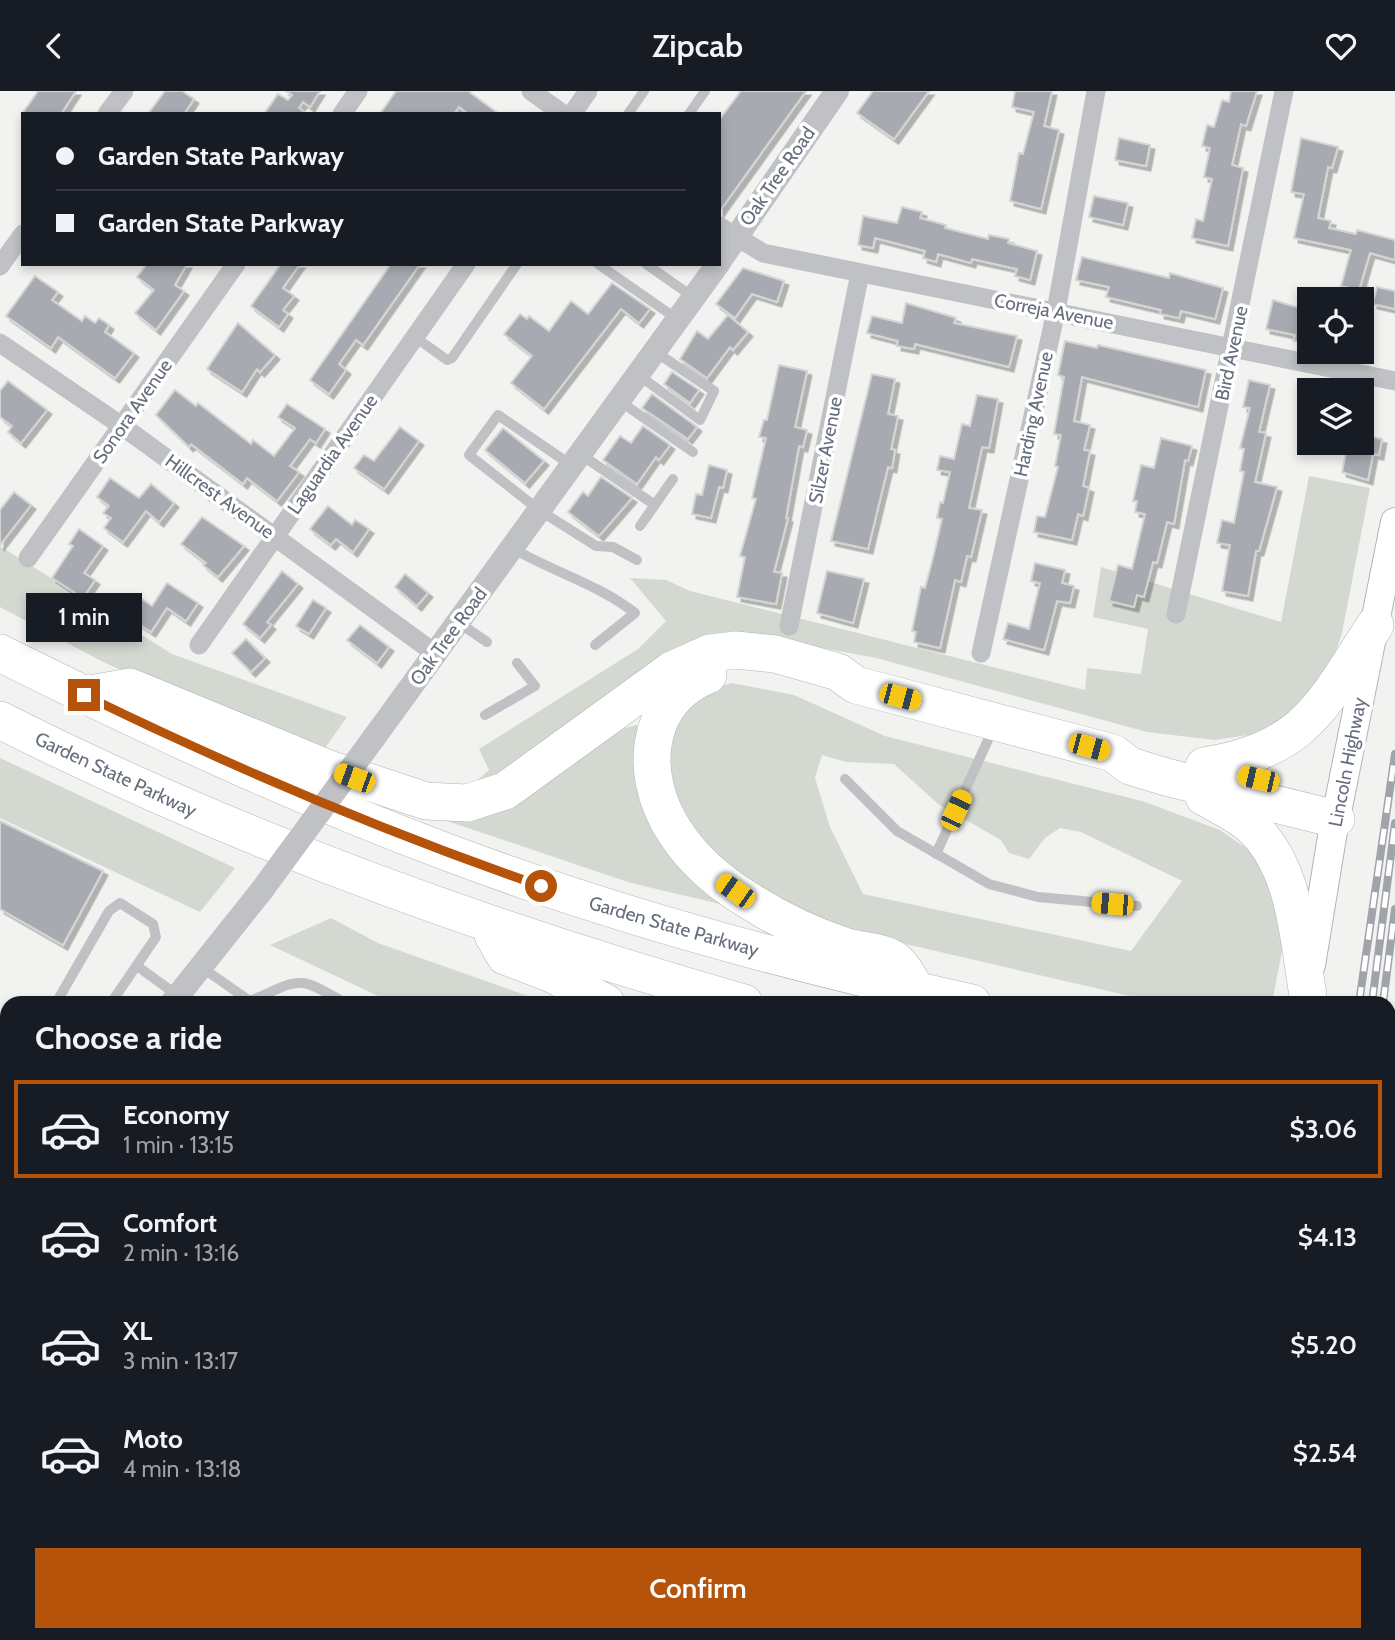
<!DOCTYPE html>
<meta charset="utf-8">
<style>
:root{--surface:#171b24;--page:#242831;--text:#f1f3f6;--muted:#9ea1a6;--line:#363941;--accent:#b45309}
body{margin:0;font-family:Cabin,sans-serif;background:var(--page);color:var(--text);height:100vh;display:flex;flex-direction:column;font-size:26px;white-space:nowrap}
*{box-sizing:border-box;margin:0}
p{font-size:23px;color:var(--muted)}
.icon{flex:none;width:38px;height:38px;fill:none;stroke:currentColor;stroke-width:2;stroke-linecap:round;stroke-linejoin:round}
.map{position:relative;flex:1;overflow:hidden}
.sheet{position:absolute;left:0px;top:905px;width:1396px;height:646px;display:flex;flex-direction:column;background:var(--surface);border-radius:21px 21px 0 0;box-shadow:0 4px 10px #0003}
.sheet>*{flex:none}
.banner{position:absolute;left:21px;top:21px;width:700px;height:154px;border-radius:0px;box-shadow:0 4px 10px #0003;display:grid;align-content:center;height:154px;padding:0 35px;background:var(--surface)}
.controls{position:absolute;left:1297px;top:196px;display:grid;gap:14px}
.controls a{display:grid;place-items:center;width:77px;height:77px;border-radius:0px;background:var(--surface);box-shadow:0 4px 10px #0003;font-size:35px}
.end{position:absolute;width:32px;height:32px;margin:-16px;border:9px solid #b45309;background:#fff;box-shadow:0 0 0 4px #fff}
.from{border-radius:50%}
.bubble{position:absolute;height:49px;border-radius:0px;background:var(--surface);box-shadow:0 4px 10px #0003;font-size:23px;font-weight:600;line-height:49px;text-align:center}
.car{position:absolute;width:21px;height:42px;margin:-21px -10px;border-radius:9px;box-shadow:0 0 5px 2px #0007;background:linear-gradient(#f5c518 24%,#345 0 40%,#f5c518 0 76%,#345 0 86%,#f5c518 0)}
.banner b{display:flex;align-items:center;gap:24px;height:66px;font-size:26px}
.banner b+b{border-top:2px solid var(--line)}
.banner i{width:18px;height:18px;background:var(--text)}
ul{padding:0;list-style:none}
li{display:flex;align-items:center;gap:21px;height:98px;margin:0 14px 10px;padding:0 21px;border:4px solid transparent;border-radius:0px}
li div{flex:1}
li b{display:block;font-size:26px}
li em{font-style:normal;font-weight:600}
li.selected{border-color:var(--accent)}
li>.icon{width:63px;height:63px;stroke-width:1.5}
h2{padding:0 35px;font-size:32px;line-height:84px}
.cta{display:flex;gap:14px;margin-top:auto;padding:14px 35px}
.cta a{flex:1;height:80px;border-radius:0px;background:var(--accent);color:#fff;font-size:28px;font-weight:600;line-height:80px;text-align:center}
header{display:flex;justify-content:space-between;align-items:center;height:91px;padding:0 35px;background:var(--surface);font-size:32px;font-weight:600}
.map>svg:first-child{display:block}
.green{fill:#d3d9d1;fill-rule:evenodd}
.building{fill:#a7abb1;stroke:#d4d4d2;stroke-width:2;filter:url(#shadow)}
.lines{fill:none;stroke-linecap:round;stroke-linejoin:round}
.secondary-casing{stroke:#b1b4b9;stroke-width:30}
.motorway-casing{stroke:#b2b3b7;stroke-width:38}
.path{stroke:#b6b8ba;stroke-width:2.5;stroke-dasharray:3.5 3.5;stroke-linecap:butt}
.service{stroke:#bfc1c4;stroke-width:10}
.minor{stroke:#bfc1c4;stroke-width:19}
.tertiary{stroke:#bfc1c4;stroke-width:24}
.secondary{stroke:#fff;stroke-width:28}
.motorway{stroke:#fff;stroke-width:37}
.rail-casing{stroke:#a0a3a9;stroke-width:8}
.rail{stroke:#fff;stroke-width:5;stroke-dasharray:16;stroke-linecap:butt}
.tertiary-bridge{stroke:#bfc1c4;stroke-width:24}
.route{stroke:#b45309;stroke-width:9}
.labels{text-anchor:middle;stroke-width:7;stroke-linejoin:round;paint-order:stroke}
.street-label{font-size:19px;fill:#666e7d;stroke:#fff}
</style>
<header><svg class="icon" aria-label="back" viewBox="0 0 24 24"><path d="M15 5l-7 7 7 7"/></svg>Zipcab<svg class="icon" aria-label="heart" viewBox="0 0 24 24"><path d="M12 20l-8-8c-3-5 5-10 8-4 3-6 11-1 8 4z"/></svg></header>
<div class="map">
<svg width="1395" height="1549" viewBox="0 0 1395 1549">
<defs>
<filter id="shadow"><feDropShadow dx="4.5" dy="4.5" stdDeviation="0" flood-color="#0004"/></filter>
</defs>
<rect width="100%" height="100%" fill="#f2f3f0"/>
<g class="green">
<polygon points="1309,385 1370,397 1342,542 1323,600 1269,641 1214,649 1147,641 876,567 801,553 750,548 514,680 475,691 489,679 479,658 638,558 666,530 630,487 666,489 690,500 1085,599 1087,577 1141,583 1148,538 1093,526 1101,476 1281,531"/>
<polygon points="0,455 172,563 347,626 318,667 101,570 0,516"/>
<path d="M732 592 794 604 885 645 1142 710 1220 739 1259 766 1291 813 1272 912H1160L832 836 763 804 693 747 662 666C680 624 683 604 732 592ZM822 664 846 671 894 673 938 713 1001 749 1009 762 1029 768 1045 747 1060 737 1081 741 1182 790 1131 860 863 803 830 736 815 687Z"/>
<polygon points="637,634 640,655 741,818 631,792 441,728 573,670 625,637"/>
<polygon points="0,667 235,777 200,821 0,727"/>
<polygon points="331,827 378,852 548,912 393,912 270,854"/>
</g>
<g class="building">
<polygon points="38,0 76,0 61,23 22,23"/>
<polygon points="165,0 182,0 194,8 184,23 148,23"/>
<polygon points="286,0 320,0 310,16 303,11 299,17 307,23 264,23 278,3 288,9 292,4"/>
<polygon points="396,0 468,0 499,23 468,23 459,16 454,23 380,23"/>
<polygon points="741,0 806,0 719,121 719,29"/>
<polygon points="873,0 929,0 894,48 857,22"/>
<polygon points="1015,0 1052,0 1044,35 1059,39 1041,118 1010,110 1019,62 1023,63 1034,21 1012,16"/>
<polygon points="1231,0 1257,0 1246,35 1241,33 1232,74 1243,77 1228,155 1192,147 1196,128 1203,130 1212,88 1204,86 1210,57 1202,55 1207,34 1214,36 1222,9 1229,11"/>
<polygon points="1119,47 1150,54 1146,75 1115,69"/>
<polygon points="1301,47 1338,56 1332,77 1328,76 1318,127 1331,130 1329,137 1356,143 1357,139 1395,149 1395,169 1370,162 1359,199 1341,195 1351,159 1294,147 1304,103 1291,101"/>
<polygon points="1094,105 1128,112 1123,134 1089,126"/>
<polygon points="902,116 922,121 920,127 946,134 945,137 988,148 989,144 1009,148 1008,152 1037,160 1030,189 1015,185 1017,178 972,168 971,172 938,163 936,171 923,167 925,160 875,147 873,157 858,154 863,125 897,132"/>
<polygon points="1082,166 1169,187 1170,182 1223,197 1215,228 1181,220 1179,227 1160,223 1161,219 1106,206 1109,196 1076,189"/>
<polygon points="147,173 187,173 175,194 184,200 156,239 135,222 154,199 137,186"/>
<polygon points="281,173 300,173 283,197 294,205 283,219 288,223 279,236 251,215"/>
<polygon points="391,173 420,173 363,254 356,249 339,273 346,279 329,303 310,289"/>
<polygon points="743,177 784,190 777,211 752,203 735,227 716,213"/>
<polygon points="35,185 58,201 52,209 82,230 85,225 95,232 99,227 109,234 105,241 134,262 115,287 58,246 51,257 6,225"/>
<polygon points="612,192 650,218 639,232 621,218 544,318 511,292 532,265 504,243 520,223 527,228 529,225 549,240 571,210 588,223"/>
<polygon points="1377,196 1395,200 1395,218 1373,213"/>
<polygon points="1273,209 1309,220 1309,253 1294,250 1295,244 1266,238"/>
<polygon points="906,212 956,227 954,232 1017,245 1009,276 915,253 914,258 897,255 898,250 867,242 872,225 902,232"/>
<polygon points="728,224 748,241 733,259 730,256 707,287 680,268 697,240 708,248"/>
<polygon points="238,232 275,264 260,281 257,278 242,301 207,278"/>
<polygon points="1065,250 1097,257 1098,254 1206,279 1198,316 1082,286 1074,330 1090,334 1084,359 1090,360 1083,395 1089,397 1083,425 1078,423 1072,449 1034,441 1037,425 1045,426 1058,376 1055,375 1061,344 1054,343 1064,286 1058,284"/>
<polygon points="779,274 807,280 795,336 807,339 803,356 799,355 786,427 788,427 774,481 782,482 776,513 737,506 745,466 740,465 756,408 752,407 766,347 759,346 764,329 767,329"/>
<polygon points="672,281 699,299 690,312 664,293"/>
<polygon points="872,283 895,288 888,323 898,325 891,358 895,359 892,377 888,376 868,458 831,450"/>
<polygon points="1249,289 1270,294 1259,341 1266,342 1255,391 1277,396 1259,460 1256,460 1248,505 1222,500 1230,454 1217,452 1222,429 1234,432 1244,381 1240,380 1244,358 1240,357 1250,317 1243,316"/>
<polygon points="8,290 47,319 21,352 8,341 12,335 0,326 0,300"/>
<polygon points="175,299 196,315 198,312 251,353 253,349 274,365 295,337 278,326 287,313 325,338 316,352 310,348 290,375 299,381 277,410 247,387 243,393 191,353 189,356 156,324"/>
<polygon points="652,303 697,336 688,348 642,317"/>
<polygon points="977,304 998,308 989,357 982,356 969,417 982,419 971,466 967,465 961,491 955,489 940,557 914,551 916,541 912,540 921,496 925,497 933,467 942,428 937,427 940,411 943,412 950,381 937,379 940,365 954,368 962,333 970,335"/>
<polygon points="643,335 670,354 659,369 656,366 637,393 603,369 620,345 631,352"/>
<polygon points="400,336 419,350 384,398 354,377 364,364 374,370"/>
<polygon points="503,337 544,370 525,392 485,359"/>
<polygon points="1362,344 1382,348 1379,364 1373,363 1368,389 1342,381 1348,352 1362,352"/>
<polygon points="1161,347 1192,355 1188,370 1185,369 1174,433 1167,431 1157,472 1153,471 1144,506 1137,504 1134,516 1109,510 1118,474 1132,478 1145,423 1135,421 1137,410 1133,410 1141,374 1154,377"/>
<polygon points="709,374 727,379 723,397 719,396 711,427 692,423 696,403 702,404"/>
<polygon points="601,386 632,407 599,445 568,421 583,401 588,405"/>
<polygon points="110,387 139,407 151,393 174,412 159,431 146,420 123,451 104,437 111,427 103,422 109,415 97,406"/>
<polygon points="14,401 31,414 0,454 0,419"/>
<polygon points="328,415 352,434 355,429 369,438 353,461 336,448 331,454 310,438"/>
<polygon points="202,426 244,455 218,486 203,474 206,472 181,453"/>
<polygon points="79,438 103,455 84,482 95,489 83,507 52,487 73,455 69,453"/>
<polygon points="1035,472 1065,479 1062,492 1074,495 1070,512 1057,510 1044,559 1003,548 1008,532 1029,538 1040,492 1031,490"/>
<polygon points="282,480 298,493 267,531 271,534 260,547 243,533"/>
<polygon points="827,480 864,488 853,532 817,522"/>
<polygon points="405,483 428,502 417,515 395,496"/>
<polygon points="167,492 198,512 186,530 167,517 151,541 130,527 142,508 152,515"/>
<polygon points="313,509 326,517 309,543 296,535"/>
<polygon points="360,534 389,556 377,572 347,549"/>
<polygon points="246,548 265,567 251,581 232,562"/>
<polygon points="0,730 103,780 63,854 0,818"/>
</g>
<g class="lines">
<defs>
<g id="secondary">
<polyline points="1311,874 1332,746 1395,431"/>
<polyline points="1279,1544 1279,1549"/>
</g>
<g id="motorway">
<path d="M0 562C145 634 292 703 444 760 616 825 793 873 972 912"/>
<path d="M708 584C642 611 639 687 675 741 693 769 720 792 748 809 778 828 811 844 844 855 859 860 883 860 895 869 902 874 907 884 911 890"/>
<polyline points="84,604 130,596 329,678 426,710 467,712 505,700 672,579 710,562 736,559 775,563 838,581 856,594 1113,662 1130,675 1166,686 1336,728"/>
<path d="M0 629C237 749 488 839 744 912"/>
<path d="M1204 675C1307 658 1322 615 1375 534"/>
<path d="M1204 706C1220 715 1236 722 1250 734 1296 775 1298 847 1308 904"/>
<polyline points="493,844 505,865 552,883 606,912"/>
<polyline points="1390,1003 1395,1004"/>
<polyline points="1390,1055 1395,1056"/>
</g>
</defs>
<use href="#secondary" class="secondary-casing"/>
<use href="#motorway" class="motorway-casing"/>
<polyline class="path" points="1319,1549 1319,1544"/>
<g class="service">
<polyline points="628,23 644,0"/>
<polyline points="689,23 705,0"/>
<polyline points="598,173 677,228"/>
<polyline points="646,173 693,206"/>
<polyline points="415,246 447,269 452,267 517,173"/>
<polyline points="637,283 700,329 714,300 654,260"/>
<polyline points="618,309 693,361"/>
<polyline points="580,363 655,414"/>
<polyline points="571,374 498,324 469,364 539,419 596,455 613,456 637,469"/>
<polyline points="640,435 673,388"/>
<path d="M512 457C553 481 598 493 635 522L595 554"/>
<polyline points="459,532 487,551"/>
<polyline points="485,624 535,595 517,572"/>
<polyline points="845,688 897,740 989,793 1038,806 1137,815"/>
<polyline points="936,763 993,638"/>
<polyline points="137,875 177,904"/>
<path d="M201 876 250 910C302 888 295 883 345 912"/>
<polyline points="56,912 109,820 120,812 153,833 156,846 111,912"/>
</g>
<g class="minor">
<polyline points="531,0 563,23"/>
<polyline points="107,23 124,0"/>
<polyline points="342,23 358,0"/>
<polyline points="572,23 588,0"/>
<polyline points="719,135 763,162 1395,290"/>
<polyline points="0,175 23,143"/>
<polyline points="0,252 122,335 436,563"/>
<polyline points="28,467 236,173"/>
<polyline points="1176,523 1284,0"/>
<polyline points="789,535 860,182"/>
<polyline points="199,554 466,173"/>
<polyline points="981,562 1056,220 1096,0"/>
<polyline points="1095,1544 1095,1549"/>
<polyline points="110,1549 114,1544"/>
<polyline points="544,1549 548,1544"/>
</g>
<g class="tertiary">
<polyline points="719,171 837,0"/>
<polyline points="373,648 718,173"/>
<polyline points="172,912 262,799"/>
<polyline points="0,1128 7,1119"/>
<polyline points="0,1155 7,1160"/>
<polyline points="485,1544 492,1549"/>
</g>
<use href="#secondary" class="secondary"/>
<use href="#motorway" class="motorway"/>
<defs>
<g id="rail">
<polyline points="1359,912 1395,663"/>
<polyline points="1372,912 1395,732"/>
<polyline points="1383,912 1395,818"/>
<polyline points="1326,1549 1326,1544"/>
<polyline points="1346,1549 1346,1544"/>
<polyline points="1357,1549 1357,1544"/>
</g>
</defs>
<use href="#rail" class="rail-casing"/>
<use href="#rail" class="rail"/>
<polyline class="tertiary-bridge" points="262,799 373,648"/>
</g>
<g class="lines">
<path class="route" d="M84 604C232 676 385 741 541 795"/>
</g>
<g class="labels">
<g class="street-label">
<text transform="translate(777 85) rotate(-55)" y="7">Oak Tree Road</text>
<text transform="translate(1054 220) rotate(11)" y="7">Correja Avenue</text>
<text transform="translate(1231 262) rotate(-78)" y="7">Bird Avenue</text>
<text transform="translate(132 320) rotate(-55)" y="7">Sonora Avenue</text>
<text transform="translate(1033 323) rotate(-78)" y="7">Harding Avenue</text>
<text transform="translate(825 359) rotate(-79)" y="7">Silzer Avenue</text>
<text transform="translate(332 363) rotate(-55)" y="7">Laguardia Avenue</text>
<text transform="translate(220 405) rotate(36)" y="7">Hillcrest Avenue</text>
<text transform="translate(448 545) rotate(-54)" y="7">Oak Tree Road</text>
<text transform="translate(1347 671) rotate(-79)" y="7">Lincoln Highway</text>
<text transform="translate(116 683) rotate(25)" y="7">Garden State Parkway</text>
<text transform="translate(674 835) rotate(16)" y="7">Garden State Parkway</text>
</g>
</g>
</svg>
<div class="controls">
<a><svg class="icon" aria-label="locate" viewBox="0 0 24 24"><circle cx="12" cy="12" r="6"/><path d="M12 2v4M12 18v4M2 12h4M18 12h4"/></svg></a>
<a><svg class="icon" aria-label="layers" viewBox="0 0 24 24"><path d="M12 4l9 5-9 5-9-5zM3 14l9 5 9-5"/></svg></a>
</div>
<i class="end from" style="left:541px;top:795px"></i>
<i class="end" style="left:84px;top:604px"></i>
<div class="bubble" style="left:26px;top:502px;width:116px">1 min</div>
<i class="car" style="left:900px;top:606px;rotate:105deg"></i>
<i class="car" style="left:1089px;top:656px;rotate:105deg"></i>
<i class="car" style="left:354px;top:687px;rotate:290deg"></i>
<i class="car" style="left:1258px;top:688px;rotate:283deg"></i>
<i class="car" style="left:956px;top:719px;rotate:25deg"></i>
<i class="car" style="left:735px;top:800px;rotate:305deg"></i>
<i class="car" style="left:1112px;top:813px;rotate:275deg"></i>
<div class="banner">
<b><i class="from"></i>Garden State Parkway</b>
<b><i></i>Garden State Parkway</b>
</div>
<section class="sheet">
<h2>Choose a ride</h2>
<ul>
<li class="selected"><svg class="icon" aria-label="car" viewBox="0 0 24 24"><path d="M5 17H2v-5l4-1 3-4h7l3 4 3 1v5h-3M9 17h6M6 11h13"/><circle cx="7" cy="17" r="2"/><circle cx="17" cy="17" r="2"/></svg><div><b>Economy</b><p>1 min · 13:15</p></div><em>$3.06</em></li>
<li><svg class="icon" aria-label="car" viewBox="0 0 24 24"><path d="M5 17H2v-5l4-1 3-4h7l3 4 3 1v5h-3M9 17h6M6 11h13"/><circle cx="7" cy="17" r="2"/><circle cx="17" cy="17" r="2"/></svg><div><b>Comfort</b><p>2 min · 13:16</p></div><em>$4.13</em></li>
<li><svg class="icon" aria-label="car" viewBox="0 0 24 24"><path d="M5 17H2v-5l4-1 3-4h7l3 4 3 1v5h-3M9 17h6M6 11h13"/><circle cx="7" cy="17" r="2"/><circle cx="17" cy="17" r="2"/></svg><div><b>XL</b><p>3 min · 13:17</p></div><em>$5.20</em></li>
<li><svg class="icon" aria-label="car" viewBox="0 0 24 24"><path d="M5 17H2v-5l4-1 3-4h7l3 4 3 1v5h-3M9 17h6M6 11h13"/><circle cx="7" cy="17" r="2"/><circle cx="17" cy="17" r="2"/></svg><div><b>Moto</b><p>4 min · 13:18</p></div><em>$2.54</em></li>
</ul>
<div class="cta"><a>Confirm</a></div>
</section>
</div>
